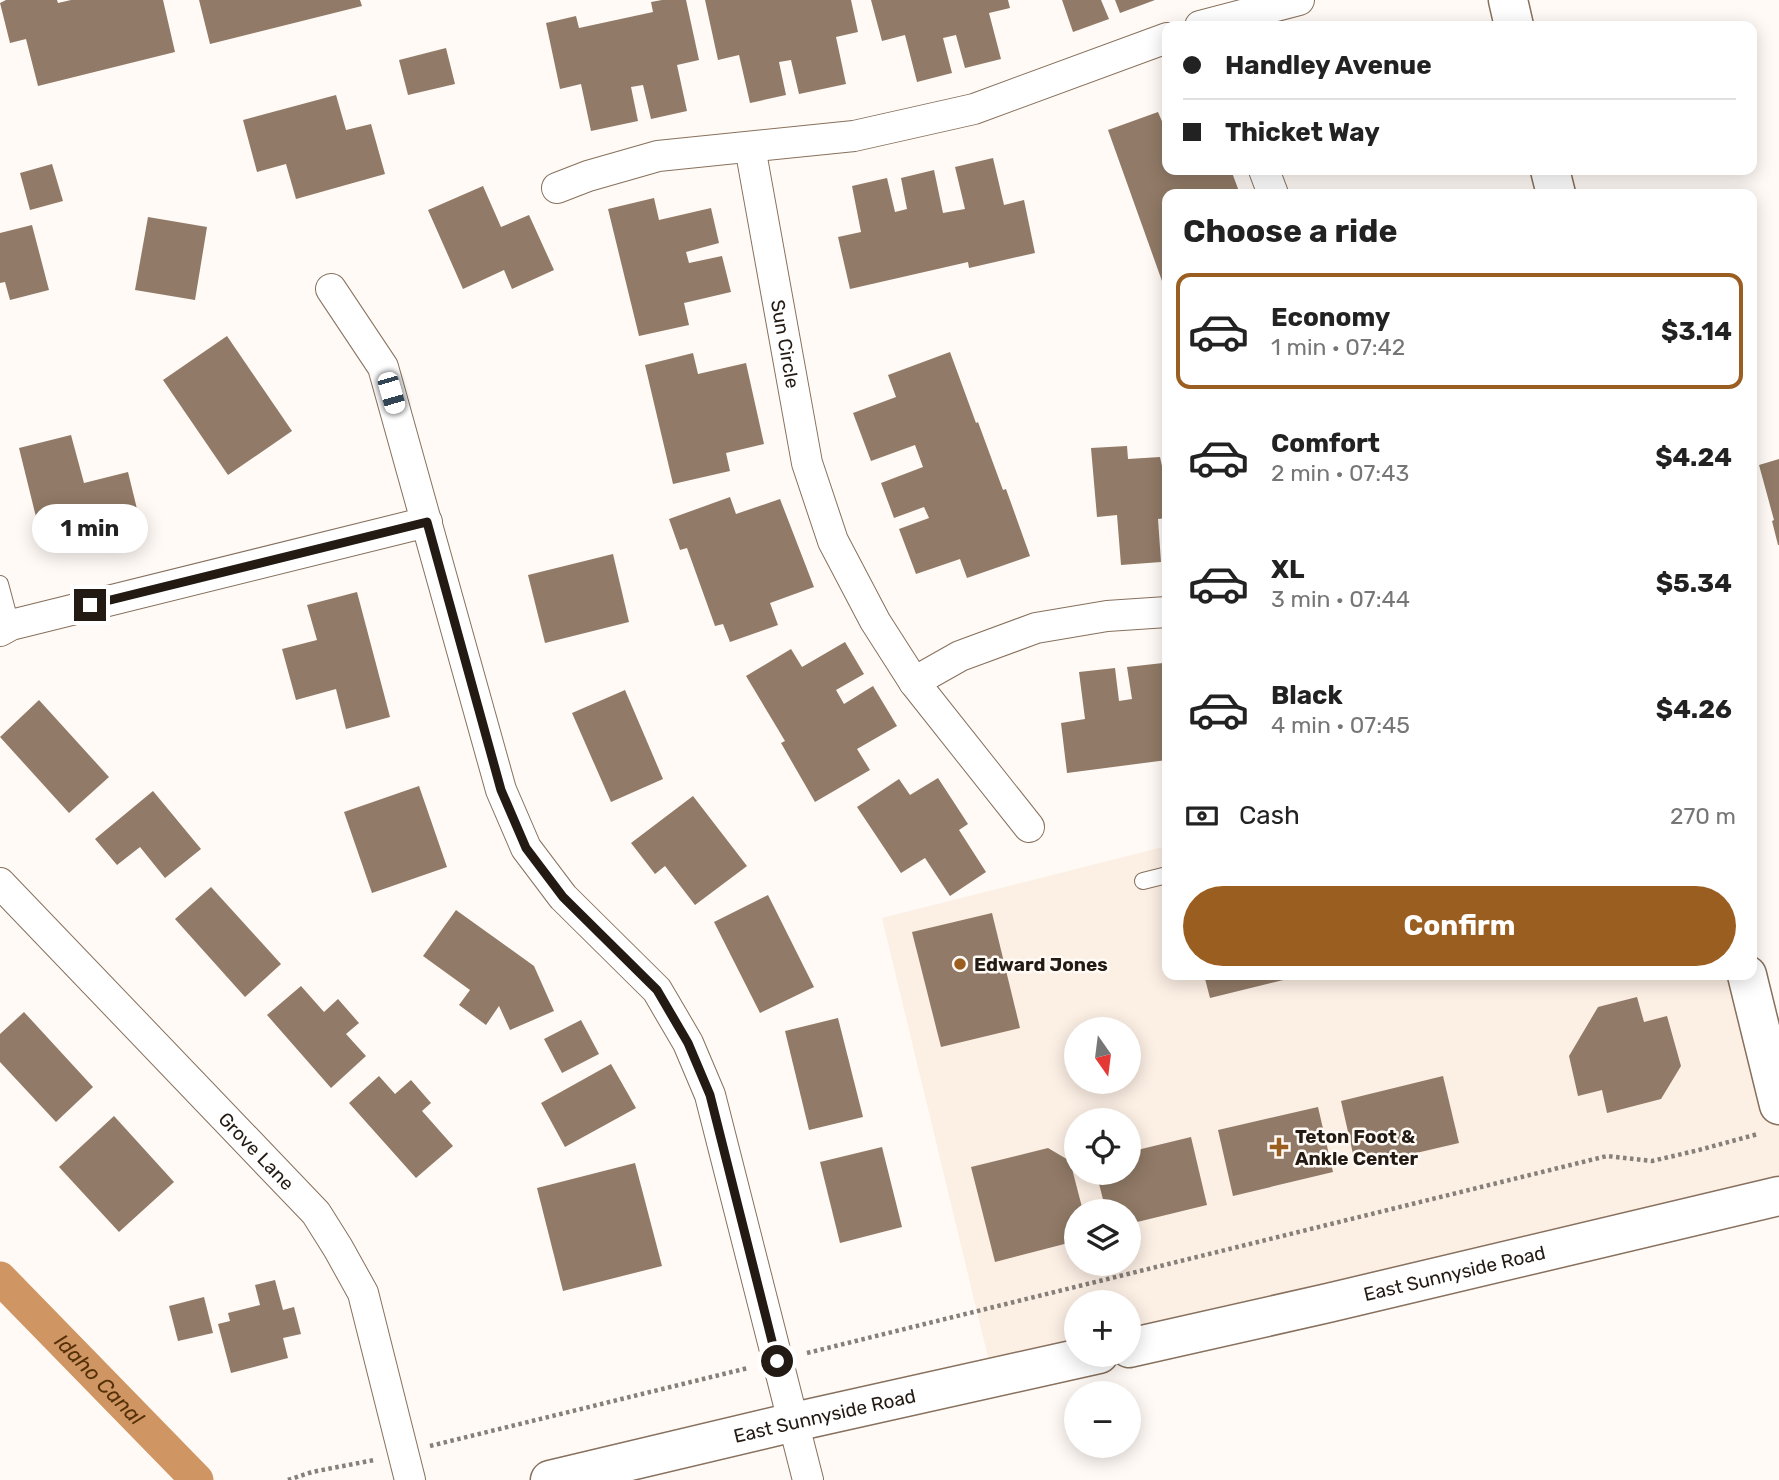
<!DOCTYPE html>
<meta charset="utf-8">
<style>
:root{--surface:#fff;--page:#f6f6f6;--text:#222;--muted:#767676;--line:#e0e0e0;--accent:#9b5e21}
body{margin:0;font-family:Rubik,sans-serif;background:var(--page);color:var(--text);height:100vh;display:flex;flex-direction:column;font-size:26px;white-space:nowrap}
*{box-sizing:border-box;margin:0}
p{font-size:23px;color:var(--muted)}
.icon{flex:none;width:38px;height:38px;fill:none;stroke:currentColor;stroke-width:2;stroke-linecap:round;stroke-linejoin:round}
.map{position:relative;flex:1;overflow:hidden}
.drawer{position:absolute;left:1162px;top:189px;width:595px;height:791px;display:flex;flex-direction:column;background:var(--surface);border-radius:14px;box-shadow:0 4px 18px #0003}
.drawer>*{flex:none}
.top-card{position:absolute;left:1162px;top:21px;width:595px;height:154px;border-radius:14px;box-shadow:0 4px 18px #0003;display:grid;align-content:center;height:154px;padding:0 21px;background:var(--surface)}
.needle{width:46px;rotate:166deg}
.tools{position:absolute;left:1064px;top:1017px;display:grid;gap:14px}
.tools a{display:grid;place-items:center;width:77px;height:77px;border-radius:50%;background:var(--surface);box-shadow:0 4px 18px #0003;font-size:35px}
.end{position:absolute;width:32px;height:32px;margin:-16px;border:9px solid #231a13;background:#fff;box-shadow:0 0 0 4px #fff}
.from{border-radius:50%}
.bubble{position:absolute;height:49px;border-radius:24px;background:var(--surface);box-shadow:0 4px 18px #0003;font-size:23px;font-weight:700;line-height:49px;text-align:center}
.car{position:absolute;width:21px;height:42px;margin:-21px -10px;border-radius:9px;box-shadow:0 0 5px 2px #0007;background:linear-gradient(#fff 24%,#345 0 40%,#fff 0 76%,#345 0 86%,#fff 0)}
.top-card b{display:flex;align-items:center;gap:24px;height:66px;font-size:26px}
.top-card b+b{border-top:2px solid var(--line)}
.top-card i{width:18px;height:18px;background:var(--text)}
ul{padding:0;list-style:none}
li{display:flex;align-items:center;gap:21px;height:116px;margin:0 14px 10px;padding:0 7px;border:4px solid transparent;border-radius:14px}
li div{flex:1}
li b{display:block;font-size:26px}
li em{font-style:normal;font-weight:700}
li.selected{border-color:var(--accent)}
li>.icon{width:63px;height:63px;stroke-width:1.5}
h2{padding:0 21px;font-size:32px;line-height:84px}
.pay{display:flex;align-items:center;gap:18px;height:77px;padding:0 21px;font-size:26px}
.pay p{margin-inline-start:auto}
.cta{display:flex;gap:14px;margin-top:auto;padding:14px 21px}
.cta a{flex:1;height:80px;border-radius:42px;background:var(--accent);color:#fff;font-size:28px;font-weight:700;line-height:80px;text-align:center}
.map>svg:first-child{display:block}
.built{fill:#fcefe4;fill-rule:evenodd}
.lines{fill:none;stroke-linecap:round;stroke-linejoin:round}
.canal{stroke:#cf9563;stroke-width:33}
.building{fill:#917a67}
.lane-casing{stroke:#87705d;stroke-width:18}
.street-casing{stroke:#87705d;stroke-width:32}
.secondary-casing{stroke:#87705d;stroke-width:41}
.primary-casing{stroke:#87705d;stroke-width:41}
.path{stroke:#877f79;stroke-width:4.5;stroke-dasharray:3.5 3.5;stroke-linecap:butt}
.lane{stroke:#fff;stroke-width:16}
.street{stroke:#fff;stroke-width:30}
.secondary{stroke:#fff;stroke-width:38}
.primary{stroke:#fff;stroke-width:38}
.route{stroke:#231a13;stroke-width:9}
.poi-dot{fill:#9b5e21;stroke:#fffaf5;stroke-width:2.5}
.labels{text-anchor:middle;stroke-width:5;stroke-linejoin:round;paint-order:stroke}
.street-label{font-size:19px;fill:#231a13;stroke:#fffaf5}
.poi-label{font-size:19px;font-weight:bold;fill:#231a13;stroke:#fffaf5;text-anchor:start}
.water-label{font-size:21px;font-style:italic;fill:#563007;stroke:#fffaf5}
</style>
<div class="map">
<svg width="1779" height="1480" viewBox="0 0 1779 1480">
<rect width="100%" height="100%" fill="#fffaf5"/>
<path class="built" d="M1167 846V975H1747L1779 1105V1196L1129 1348V1302H1076V1354L993 1378 882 918ZM1076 1029H1129V1082H1076ZM1076 1120H1129V1172H1076ZM1076 1211H1129V1264H1076Z"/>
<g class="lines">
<path class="canal" id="s1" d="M0 1278 197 1480"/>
</g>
<g class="building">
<polygon points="6,0 57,0 58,3 71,0 163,0 175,52 38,86 26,39 10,43 0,3"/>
<polygon points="199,0 360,0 362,6 210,44"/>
<polygon points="662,0 686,0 699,60 677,65 687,111 651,119 643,85 631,87 638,121 591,131 581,84 560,89 546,23 576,16 579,28 653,12 651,2"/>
<polygon points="705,0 851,0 858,32 836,37 846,84 799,94 791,60 779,62 786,95 750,103 739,55 718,60"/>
<polygon points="871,0 1008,0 1010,8 989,13 1001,59 965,68 956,35 943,38 952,73 917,82 905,35 882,41"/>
<polygon points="1062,0 1101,0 1109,19 1073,32"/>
<polygon points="1115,0 1155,0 1120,13"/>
<polygon points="1399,21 1400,26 1383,26 1383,25"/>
<polygon points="446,48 455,84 408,95 399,60"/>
<polygon points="336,95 346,130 371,124 385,174 296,199 286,164 257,172 243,120"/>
<polygon points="1158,112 1167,133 1167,170 1195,170 1197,174 1207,170 1231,170 1240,194 1167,194 1167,295 1108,130"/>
<polygon points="993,158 1004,205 1024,200 1035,253 969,268 968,262 850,289 838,237 861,232 852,186 887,178 895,212 907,209 901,178 934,170 943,213 965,209 955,167"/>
<polygon points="52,164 63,201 30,210 20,173"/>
<polygon points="483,186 501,227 529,215 554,270 512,289 504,270 463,289 428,210"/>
<polygon points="654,198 659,220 711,208 719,243 686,252 689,263 722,256 731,292 684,303 689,325 639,336 608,209"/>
<polygon points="148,217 207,227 195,300 135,290"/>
<polygon points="32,225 49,290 10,300 5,282 0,283 0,233"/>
<polygon points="227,336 292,431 228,475 163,380"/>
<polygon points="950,352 976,423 978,422 1003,490 1006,489 1030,556 967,578 960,559 916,574 899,529 929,518 924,507 894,518 881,483 923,467 915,445 871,461 853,413 896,397 888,375"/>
<polygon points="693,353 698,374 746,363 764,444 726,453 730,471 673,484 645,365"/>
<polygon points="71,435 84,483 128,472 137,509 78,524 73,508 36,517 19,448"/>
<polygon points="1127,446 1128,459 1160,457 1162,466 1167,465 1167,518 1158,519 1161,562 1121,565 1117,515 1097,517 1091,448"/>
<polygon points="1779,459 1779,545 1778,545 1772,521 1774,520 1759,465"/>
<polygon points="730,497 736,514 780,499 814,587 770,603 778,625 730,642 723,624 715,626 687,548 680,550 669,519"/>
<polygon points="613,554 629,622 545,643 528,575"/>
<polygon points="357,592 390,717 346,729 336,689 296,700 282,649 317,640 307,605"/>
<polygon points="845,642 864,674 836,690 844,704 873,686 897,726 857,749 870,770 815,802 781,743 785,741 746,676 791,649 802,667"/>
<polygon points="1163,663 1167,694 1167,760 1067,773 1061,723 1085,719 1079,672 1115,668 1119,701 1132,699 1127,667"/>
<polygon points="625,690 663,779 611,802 572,713"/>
<polygon points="39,700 109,777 69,813 0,737"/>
<polygon points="938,778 968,824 959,830 986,872 950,896 925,858 901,873 857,807 899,779 910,795"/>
<polygon points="419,786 447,867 372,893 344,812"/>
<polygon points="153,791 201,849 165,878 140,847 117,865 95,839"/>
<polygon points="693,796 747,866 695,905 665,866 655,874 631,843"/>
<polygon points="211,887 281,964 245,997 175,919"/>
<polygon points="768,895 814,987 760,1013 714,922"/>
<polygon points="456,910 534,966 554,1011 510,1030 499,1006 486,1025 459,1005 470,990 423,956"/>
<polygon points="992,913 1020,1028 941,1047 912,932"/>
<polygon points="1204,975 1300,975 1300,976 1210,998"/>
<polygon points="301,986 324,1012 338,999 359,1023 346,1034 366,1056 331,1088 267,1015"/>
<polygon points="1637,997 1644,1022 1667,1016 1681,1066 1661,1099 1607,1113 1602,1090 1578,1096 1569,1056 1598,1007"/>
<polygon points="24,1012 93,1087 56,1122 0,1062 0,1034"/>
<polygon points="838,1018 863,1117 809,1130 785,1031"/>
<polygon points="581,1020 599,1054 562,1073 544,1039"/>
<polygon points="611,1064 636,1108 565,1147 541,1103"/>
<polygon points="379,1076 395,1094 411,1080 431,1103 422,1111 453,1146 416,1178 349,1103"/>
<polygon points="1443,1076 1459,1143 1356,1167 1341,1101"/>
<polygon points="1318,1107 1333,1172 1233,1196 1218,1130"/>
<polygon points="114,1116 174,1182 119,1232 59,1167"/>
<polygon points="1191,1137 1207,1205 1129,1224 1129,1211 1106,1211 1096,1172 1129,1172 1129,1152"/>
<polygon points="882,1147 902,1227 840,1243 820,1162"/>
<polygon points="1048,1148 1070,1161 1083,1211 1076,1211 1076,1241 995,1262 971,1167"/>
<polygon points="635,1163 662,1266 563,1291 537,1188"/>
<polygon points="275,1280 283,1310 294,1307 301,1334 283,1338 288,1358 231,1373 218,1324 230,1321 228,1313 260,1305 255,1285"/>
<polygon points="204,1297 213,1333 178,1341 169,1306"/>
</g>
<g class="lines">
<defs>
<g id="lane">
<polyline points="0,584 11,625"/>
<polyline points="1143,881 1167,875"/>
</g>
<g id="street">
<polyline points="1200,26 1299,0"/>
<path id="s2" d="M750 147 807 463 833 541 875 621 914 682 1029 827"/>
<polyline points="1264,170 1273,194"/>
<polyline points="557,188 588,176 658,156 854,136 974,109 1167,38"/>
<polyline points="331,289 383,367 501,790 526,848 563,897 657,990 688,1043 710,1095 808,1480"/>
<polyline points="0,631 11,625 427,522"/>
<polyline points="914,682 960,656 1036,628 1107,616 1167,612"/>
<path id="s3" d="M0 883 316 1213 338 1248 363 1293 410 1480"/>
</g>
<g id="secondary">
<polyline points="1508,0 1514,26"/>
<polyline points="1550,170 1556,194"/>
<polyline points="1747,975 1779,1105"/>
</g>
<g id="primary">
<path id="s4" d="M1129 1348 1328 1303 1779 1196"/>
<path id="s5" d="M550 1480 794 1422 1099 1354"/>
</g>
</defs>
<use href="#lane" class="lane-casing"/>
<use href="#street" class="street-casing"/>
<use href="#secondary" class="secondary-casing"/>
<use href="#primary" class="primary-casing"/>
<g class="path">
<polyline points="807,1353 1607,1156 1652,1161 1699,1150 1758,1134"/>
<polyline points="430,1446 748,1368"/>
<polyline points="288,1480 312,1472 374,1460"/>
</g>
<use href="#lane" class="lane"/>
<use href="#street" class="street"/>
<use href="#secondary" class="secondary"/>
<use href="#primary" class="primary"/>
</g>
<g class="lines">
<polyline class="route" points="90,605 427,522 501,790 526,848 563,897 657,990 688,1043 710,1095 777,1361"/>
</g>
<g class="poi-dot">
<circle cx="960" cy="964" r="7"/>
<path d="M1275.5 1136.5h7v7h7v7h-7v7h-7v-7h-7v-7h7z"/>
</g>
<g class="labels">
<g class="street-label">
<text dy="7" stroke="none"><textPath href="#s2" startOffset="200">Sun Circle</textPath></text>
<text dy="7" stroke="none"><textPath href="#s3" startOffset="371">Grove Lane</textPath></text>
<text dy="7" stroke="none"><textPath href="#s4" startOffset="334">East Sunnyside Road</textPath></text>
<text dy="7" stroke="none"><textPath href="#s5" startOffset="282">East Sunnyside Road</textPath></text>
</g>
<g class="poi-label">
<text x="974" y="971">Edward Jones</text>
<text x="1295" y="1143">Teton Foot &amp;<tspan x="1295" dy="22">Ankle Center</tspan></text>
</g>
<g class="water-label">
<text dy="7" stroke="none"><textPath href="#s1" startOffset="142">Idaho Canal</textPath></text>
</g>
</g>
</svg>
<div class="tools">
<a><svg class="needle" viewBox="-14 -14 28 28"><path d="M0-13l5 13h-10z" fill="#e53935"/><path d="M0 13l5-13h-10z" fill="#767676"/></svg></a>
<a><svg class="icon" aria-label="locate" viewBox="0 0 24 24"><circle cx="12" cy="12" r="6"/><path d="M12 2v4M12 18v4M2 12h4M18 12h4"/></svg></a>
<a><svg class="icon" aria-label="layers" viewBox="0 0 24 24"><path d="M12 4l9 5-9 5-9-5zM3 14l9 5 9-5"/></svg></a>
<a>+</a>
<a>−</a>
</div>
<i class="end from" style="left:777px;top:1361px"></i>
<i class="end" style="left:90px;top:605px"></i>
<div class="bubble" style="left:32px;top:504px;width:116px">1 min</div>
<i class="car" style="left:391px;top:393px;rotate:164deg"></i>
<div class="top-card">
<b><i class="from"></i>Handley Avenue</b>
<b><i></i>Thicket Way</b>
</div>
<section class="drawer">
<h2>Choose a ride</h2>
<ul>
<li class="selected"><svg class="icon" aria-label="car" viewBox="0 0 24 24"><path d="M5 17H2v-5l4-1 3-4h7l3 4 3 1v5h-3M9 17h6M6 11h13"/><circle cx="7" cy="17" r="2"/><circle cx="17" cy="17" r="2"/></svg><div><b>Economy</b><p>1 min · 07:42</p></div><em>$3.14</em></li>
<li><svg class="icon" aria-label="car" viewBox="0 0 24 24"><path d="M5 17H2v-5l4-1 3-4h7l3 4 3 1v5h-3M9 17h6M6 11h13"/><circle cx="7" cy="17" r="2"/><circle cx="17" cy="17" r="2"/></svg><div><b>Comfort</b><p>2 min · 07:43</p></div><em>$4.24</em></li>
<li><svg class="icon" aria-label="car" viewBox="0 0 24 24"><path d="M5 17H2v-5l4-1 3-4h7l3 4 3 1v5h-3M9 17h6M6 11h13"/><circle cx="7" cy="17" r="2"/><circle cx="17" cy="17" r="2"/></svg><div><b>XL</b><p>3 min · 07:44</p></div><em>$5.34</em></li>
<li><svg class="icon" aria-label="car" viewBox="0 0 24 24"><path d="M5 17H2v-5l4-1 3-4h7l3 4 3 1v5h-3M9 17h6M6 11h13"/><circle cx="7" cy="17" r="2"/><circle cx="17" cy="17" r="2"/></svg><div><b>Black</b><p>4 min · 07:45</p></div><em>$4.26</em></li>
</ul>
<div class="pay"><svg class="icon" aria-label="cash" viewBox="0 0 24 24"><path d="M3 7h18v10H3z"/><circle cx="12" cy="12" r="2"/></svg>Cash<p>270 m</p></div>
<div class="cta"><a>Confirm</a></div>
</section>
</div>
